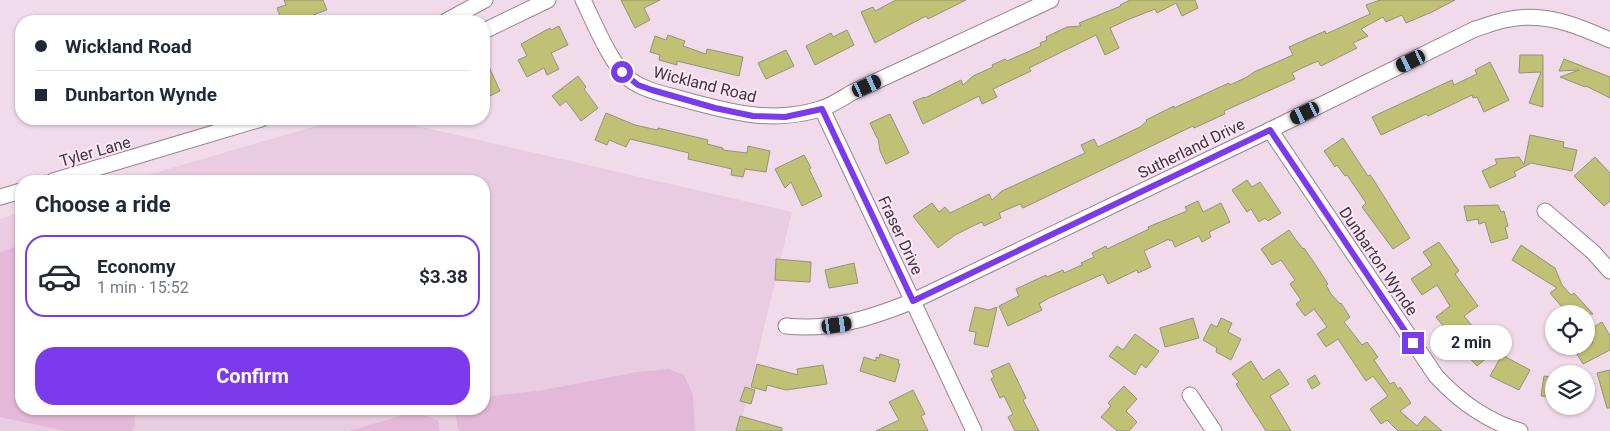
<!DOCTYPE html>
<meta charset="utf-8">
<style>
:root{--surface:#fff;--page:#f6f6f7;--text:#1f2937;--muted:#747a83;--line:#e0e1e3;--accent:#7c3aed}
body{margin:0;font-family:Roboto,sans-serif;background:var(--page);color:var(--text);height:100vh;display:flex;flex-direction:column;font-size:19px;white-space:nowrap}
*{box-sizing:border-box;margin:0}
p{font-size:16px;color:var(--muted)}
.icon{flex:none;width:28px;height:28px;fill:none;stroke:currentColor;stroke-width:2;stroke-linecap:round;stroke-linejoin:round}
.map{position:relative;flex:1;overflow:hidden}
.details{position:absolute;left:15px;top:175px;width:475px;height:240px;display:flex;flex-direction:column;background:var(--surface);border-radius:20px;box-shadow:0 1px 4px #0004}
.details>*{flex:none}
.hud{position:absolute;left:15px;top:15px;width:475px;height:110px;border-radius:20px;box-shadow:0 1px 4px #0004;display:grid;align-content:center;height:110px;padding:0 20px;background:var(--surface)}
.tools{position:absolute;left:1545px;top:305px;display:grid;gap:10px}
.tools a{display:grid;place-items:center;width:50px;height:50px;border-radius:50%;background:var(--surface);box-shadow:0 1px 4px #0004;font-size:25px}
.end{position:absolute;width:22px;height:22px;margin:-11px;border:6px solid #7c3aed;background:#fff;box-shadow:0 0 0 2px #fff}
.from{border-radius:50%}
.bubble{position:absolute;height:35px;border-radius:18px;background:var(--surface);box-shadow:0 1px 4px #0004;font-size:16px;font-weight:700;line-height:35px;text-align:center}
.car{position:absolute;width:15px;height:30px;margin:-15px -8px;border-radius:6px;box-shadow:0 0 4px 1px #0007;background:linear-gradient(#222 24%,#8ab4d8 0 40%,#222 0 76%,#8ab4d8 0 86%,#222 0)}
.hud b{display:flex;align-items:center;gap:18px;height:48px;font-size:19px}
.hud b+b{border-top:1px solid var(--line)}
.hud i{width:12px;height:12px;background:var(--text)}
ul{padding:0;list-style:none}
li{display:flex;align-items:center;gap:15px;height:82px;margin:0 10px 8px;padding:0 10px;border:2px solid var(--line);border-radius:20px}
li div{flex:1}
li b{display:block;font-size:19px}
li em{font-style:normal;font-weight:700}
li.on{border-color:var(--accent)}
li>.icon{width:45px;height:45px;stroke-width:1.5}
h2{padding:0 20px;font-size:22px;line-height:60px}
.action{display:flex;gap:10px;margin-top:auto;padding:10px 20px}
.action a{flex:1;height:58px;border-radius:20px;background:var(--accent);color:#fff;font-size:20px;font-weight:700;line-height:58px;text-align:center}
.map>svg:first-child{display:block}
.built{fill:#e9cce1}
.green{fill:#e4b8d8}
.building{fill:#c0c175;stroke:#92937d}
.lines{fill:none;stroke-linecap:round;stroke-linejoin:round}
.minor-casing{stroke:#978391;stroke-width:17}
.minor{stroke:#fff;stroke-width:15}
.route{stroke:#7c3aed;stroke-width:6}
.labels{text-anchor:middle;stroke-width:4;stroke-linejoin:round;paint-order:stroke}
.street-label{font-size:16px;fill:#3f363c;stroke:#fee7f7}
</style>
<div class="map">
<svg width="1610" height="431" viewBox="0 0 1610 431">
<rect width="100%" height="100%" fill="#f1daea"/>
<polygon class="built" points="340,119 387,119 792,212 739,431 0,431 0,219 21,212 21,409 484,409 484,181 127,181"/>
<g class="green">
<polygon points="21,244 21,409 134,409 135,427 131,431 66,431 0,417 0,253"/>
<polygon points="669,369 684,375 693,395 695,431 459,431 454,409 484,409 484,397 538,391 637,372"/>
<polygon points="414,412 438,420 439,431 349,431"/>
</g>
<g class="building">
<polygon points="284,0 323,0 327,10 313,15 314,19 307,21 282,21 277,8 286,5"/>
<polygon points="621,0 660,0 644,8 650,20 635,28"/>
<polygon points="896,0 966,0 928,19 926,16 875,43 861,12 873,7 875,11"/>
<polygon points="1130,0 1195,0 1198,8 1182,16 1176,3 1157,13 1155,9 1127,20 1110,28 1119,48 1105,55 1096,35 1029,68 1031,71 993,89 997,97 982,104 979,96 923,124 913,102 924,97 925,98 961,80 963,85 973,76 993,67 992,65 1005,59 1007,61 1041,46 1040,43 1047,40 1046,37 1067,27 1081,26 1079,23 1121,6 1120,5"/>
<polygon points="1380,0 1455,0 1432,12 1406,23 1402,15 1386,22 1383,17 1361,29 1368,36 1353,43 1357,48 1321,66 1318,61 1302,68 1292,73 1295,79 1224,111 1225,114 1194,128 1193,126 1023,208 1020,204 999,213 1001,218 984,226 982,222 973,226 955,235 938,248 913,216 932,203 939,212 945,207 950,213 989,194 992,200 1002,191 1085,153 1081,145 1094,139 1098,147 1140,127 1147,121 1146,120 1174,106 1174,108 1229,83 1230,85 1247,77 1254,72 1293,55 1289,47 1325,31 1326,34 1370,14 1366,5"/>
<polygon points="559,26 568,45 551,53 559,69 547,75 544,68 527,77 518,60 527,56 521,44 550,28 551,30"/>
<polygon points="847,30 854,45 815,65 806,46 831,33 833,37"/>
<polygon points="668,35 685,41 683,46 706,54 707,49 743,57 739,76 677,61 677,65 659,60 660,55 650,52 655,36 666,40"/>
<polygon points="786,50 794,66 766,79 758,63"/>
<polygon points="1520,55 1543,55 1543,107 1529,103 1541,72 1519,73"/>
<polygon points="484,56 500,91 484,99"/>
<polygon points="1564,59 1610,77 1610,98 1586,86 1585,87 1560,77 1579,70 1559,71"/>
<polygon points="1490,62 1509,100 1484,112 1477,97 1473,98 1472,95 1428,116 1426,114 1381,135 1372,117 1452,80 1454,85 1477,74 1475,70"/>
<polygon points="578,76 586,87 584,89 598,108 581,121 566,101 560,106 552,96"/>
<polygon points="606,113 635,125 657,130 658,128 708,140 707,144 723,148 723,150 747,153 748,146 770,151 766,172 745,169 743,177 731,175 732,169 688,159 689,153 630,139 626,147 609,140 607,145 595,140"/>
<polygon points="890,114 909,153 886,164 880,151 878,138 877,138 870,123"/>
<polygon points="1530,135 1564,142 1563,147 1577,150 1572,171 1531,163 1514,172 1516,176 1490,188 1482,171 1497,164 1495,159 1519,157 1524,165"/>
<polygon points="1343,138 1368,176 1370,175 1373,179 1410,238 1393,249 1362,207 1366,203 1347,175 1345,176 1337,165 1335,167 1324,151"/>
<polygon points="804,155 811,168 809,169 822,196 802,206 791,182 785,188 775,169"/>
<polygon points="1595,157 1610,173 1610,201 1604,206 1574,176"/>
<polygon points="1247,180 1252,187 1260,182 1281,213 1268,221 1265,218 1259,222 1251,209 1247,212 1232,190"/>
<polygon points="1198,201 1203,212 1221,203 1230,222 1209,232 1211,237 1202,242 1199,236 1175,247 1172,240 1170,241 1169,239 1144,251 1151,267 1138,273 1137,270 1108,284 1103,274 1049,298 1039,304 1042,310 1008,326 999,306 1019,296 1016,289 1046,275 1047,277 1063,270 1064,273 1082,265 1081,263 1094,257 1092,253 1106,246 1107,249 1149,229 1148,227 1187,211 1185,207"/>
<polygon points="1498,205 1501,212 1504,211 1508,226 1505,227 1508,238 1491,243 1485,222 1479,224 1478,219 1467,221 1464,206"/>
<polygon points="1289,230 1296,240 1303,249 1304,248 1313,261 1328,284 1326,285 1331,294 1340,304 1341,303 1350,317 1344,322 1362,345 1367,342 1378,357 1374,360 1390,384 1394,382 1398,389 1400,387 1411,403 1400,411 1417,426 1425,416 1442,431 1398,431 1387,420 1381,424 1370,409 1388,396 1373,376 1366,381 1338,339 1326,347 1317,334 1327,327 1314,309 1305,316 1296,304 1301,300 1290,284 1295,280 1281,260 1272,265 1261,249"/>
<polygon points="1439,242 1459,271 1455,274 1478,306 1464,316 1484,340 1485,339 1496,350 1477,366 1451,338 1452,337 1436,317 1450,306 1437,285 1422,295 1411,279 1432,265 1423,252"/>
<polygon points="1521,245 1555,268 1562,285 1571,295 1574,293 1593,314 1568,314 1550,293 1557,288 1512,260"/>
<polygon points="776,259 811,262 810,282 775,280"/>
<polygon points="854,263 858,283 829,288 825,270"/>
<polygon points="975,307 989,310 997,307 988,347 974,344 976,332 969,331"/>
<polygon points="1193,318 1199,338 1165,347 1160,328"/>
<polygon points="1221,318 1232,323 1228,332 1241,339 1231,360 1216,352 1217,348 1203,340 1211,324 1217,327"/>
<polygon points="1602,322 1610,336 1610,350 1583,364 1577,354 1580,352 1579,351 1593,343 1587,331"/>
<polygon points="1135,334 1159,351 1146,368 1141,364 1135,375 1109,356 1117,346 1123,350"/>
<polygon points="880,354 899,360 898,363 900,364 895,382 860,371 864,357 876,361 876,357 879,358"/>
<polygon points="1502,355 1530,370 1519,390 1490,376"/>
<polygon points="1251,361 1263,380 1279,369 1289,384 1270,396 1291,431 1266,431 1236,384 1239,382 1232,374"/>
<polygon points="1009,363 1026,398 1023,400 1039,431 1015,431 1008,417 1013,414 1004,396 1000,398 991,379 994,377 991,371"/>
<polygon points="757,364 798,375 797,369 823,365 827,384 786,390 767,385 766,391 751,387"/>
<polygon points="1610,370 1610,408 1607,408 1597,373"/>
<polygon points="1315,375 1320,384 1312,389 1307,380"/>
<polygon points="1544,376 1552,377 1554,382 1554,397 1541,396"/>
<polygon points="1124,386 1137,399 1126,411 1137,422 1129,431 1117,431 1101,417 1111,406 1108,403"/>
<polygon points="745,387 755,390 751,404 740,401"/>
<polygon points="913,390 925,414 921,416 928,431 876,431 899,420 889,402"/>
<polygon points="740,416 782,428 782,431 736,431"/>
</g>
<g class="lines">
<defs>
<g id="minor">
<path d="M583 0C594 22 610 63 629 79 643 90 664 94 682 99 729 112 772 124 820 109 831 106 841 99 851 93L1051 0"/>
<polyline points="446,21 485,0"/>
<polyline points="484,31 548,0"/>
<polyline points="822,109 974,431"/>
<path d="M1270 130 1436 376C1460 402 1487 421 1520 431"/>
<polyline points="53,181 261,119"/>
<polyline points="0,197 21,191"/>
<polyline points="1545,211 1593,252 1610,271"/>
<path d="M786 326C831 331 871 318 913 301L1270 130 1475 29C1485 26 1495 22 1505 20 1543 11 1576 25 1610 40"/>
<polyline points="1190,395 1214,431"/>
</g>
</defs>
<use href="#minor" class="minor-casing"/>
<use href="#minor" class="minor"/>
</g>
<g class="lines">
<polyline class="route" points="622,72 638,85 652,90 715,108 753,116 785,117 822,109 913,301 1270,130 1413,343"/>
</g>
<g class="labels">
<g class="street-label">
<text transform="translate(705 84) rotate(14)" y="6">Wickland Road</text>
<text transform="translate(1191 148) rotate(-26)" y="6">Sutherland Drive</text>
<text transform="translate(95 151) rotate(-16)" y="6">Tyler Lane</text>
<text transform="translate(901 235) rotate(65)" y="6">Fraser Drive</text>
<text transform="translate(1379 261) rotate(56)" y="6">Dunbarton Wynde</text>
</g>
</g>
</svg>
<div class="tools">
<a><svg class="icon" aria-label="locate" viewBox="0 0 24 24"><circle cx="12" cy="12" r="6"/><path d="M12 2v4M12 18v4M2 12h4M18 12h4"/></svg></a>
<a><svg class="icon" aria-label="layers" viewBox="0 0 24 24"><path d="M12 4l9 5-9 5-9-5zM3 14l9 5 9-5"/></svg></a>
</div>
<i class="end from" style="left:622px;top:72px"></i>
<i class="end" style="left:1413px;top:343px"></i>
<div class="bubble" style="left:1430px;top:325px;width:82px">2 min</div>
<i class="car" style="left:1411px;top:61px;rotate:244deg"></i>
<i class="car" style="left:867px;top:86px;rotate:65deg"></i>
<i class="car" style="left:1305px;top:113px;rotate:244deg"></i>
<i class="car" style="left:837px;top:325px;rotate:82deg"></i>
<div class="hud">
<b><i class="from"></i>Wickland Road</b>
<b><i></i>Dunbarton Wynde</b>
</div>
<section class="details">
<h2>Choose a ride</h2>
<ul>
<li class="on"><svg class="icon" aria-label="car" viewBox="0 0 24 24"><path d="M5 17H2v-5l4-1 3-4h7l3 4 3 1v5h-3M9 17h6M6 11h13"/><circle cx="7" cy="17" r="2"/><circle cx="17" cy="17" r="2"/></svg><div><b>Economy</b><p>1 min · 15:52</p></div><em>$3.38</em></li>
</ul>
<div class="action"><a>Confirm</a></div>
</section>
</div>
